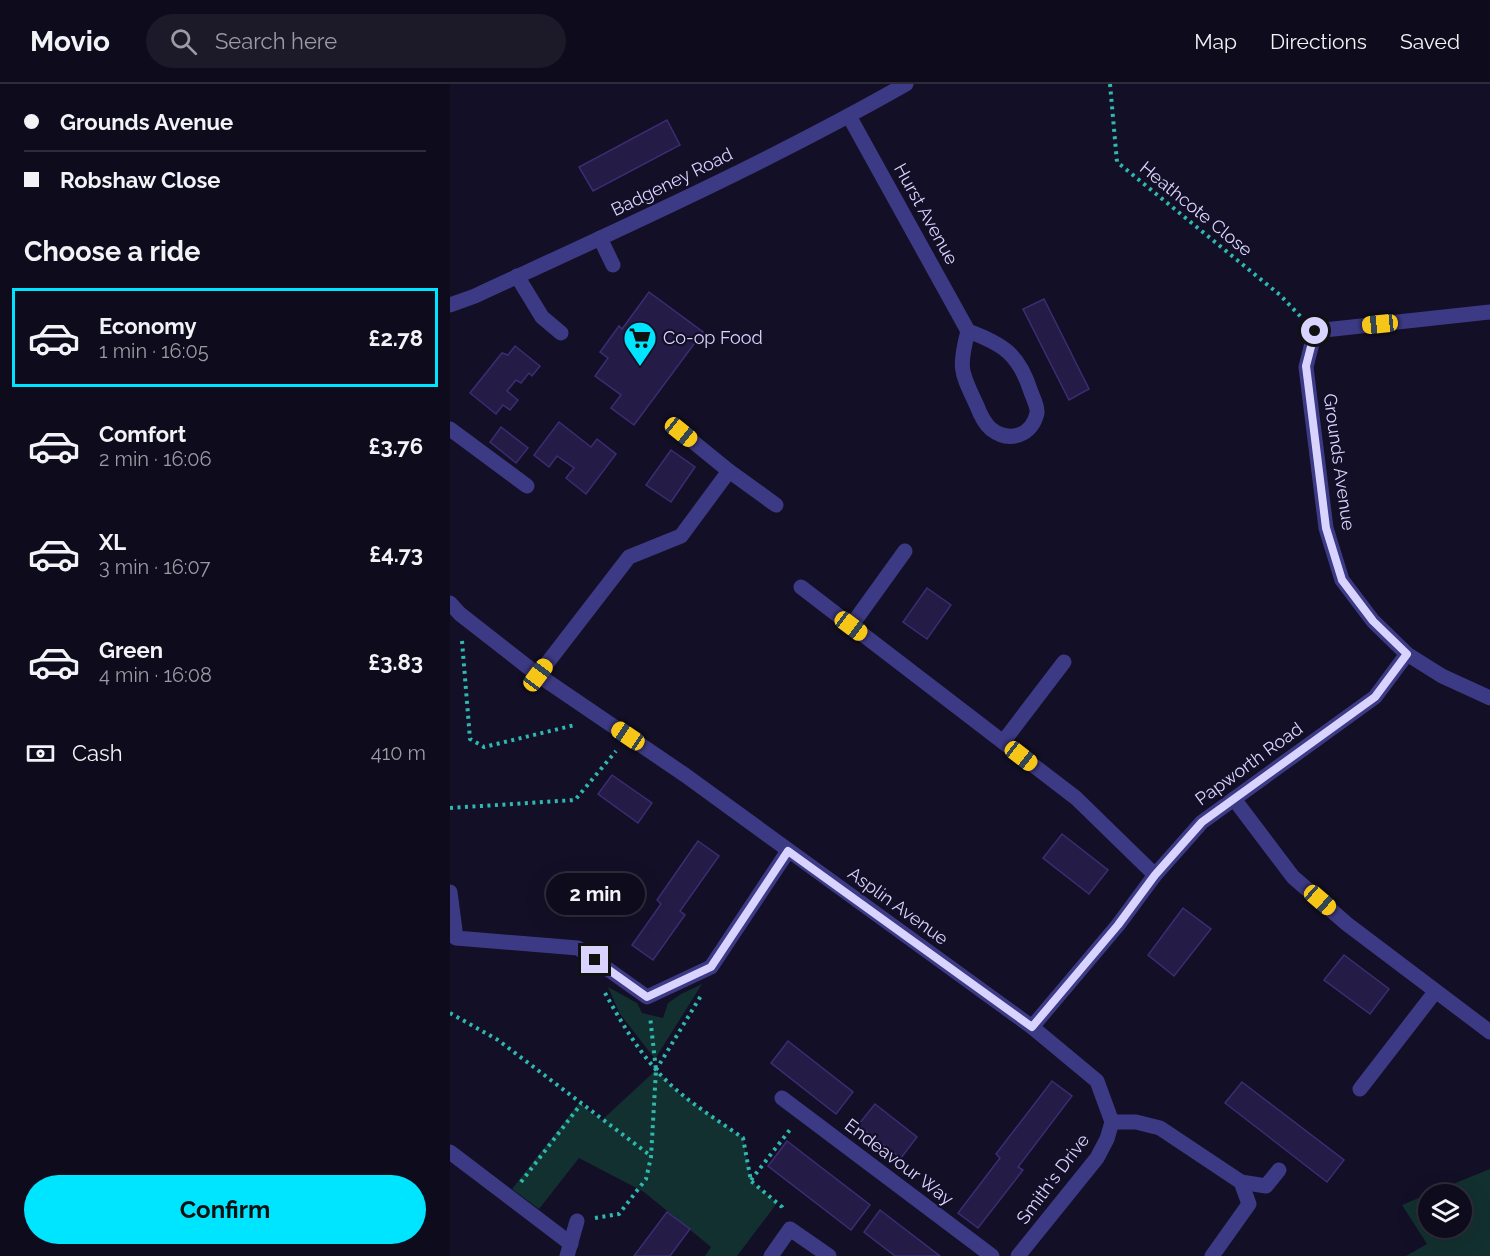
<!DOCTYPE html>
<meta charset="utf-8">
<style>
:root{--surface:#0e0b1c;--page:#1c1929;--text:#f1f3f6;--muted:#9b9ba3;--line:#2e2b3b;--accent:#00e5ff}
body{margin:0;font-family:Raleway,sans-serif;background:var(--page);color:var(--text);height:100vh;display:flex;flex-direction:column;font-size:22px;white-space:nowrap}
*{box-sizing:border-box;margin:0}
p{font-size:20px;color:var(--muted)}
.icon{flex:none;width:33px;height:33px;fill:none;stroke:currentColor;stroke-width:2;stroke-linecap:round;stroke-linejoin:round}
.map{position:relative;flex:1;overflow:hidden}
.drawer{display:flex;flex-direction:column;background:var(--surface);width:450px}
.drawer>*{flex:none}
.guide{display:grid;align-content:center;height:132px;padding:0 24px;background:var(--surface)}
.controls{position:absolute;left:968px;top:1100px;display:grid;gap:12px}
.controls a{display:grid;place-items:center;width:54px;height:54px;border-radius:50%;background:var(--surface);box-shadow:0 6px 24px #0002,0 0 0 2px var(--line);font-size:30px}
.end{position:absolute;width:27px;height:27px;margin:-14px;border:8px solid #d9d4ff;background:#111;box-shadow:0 0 0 3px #111}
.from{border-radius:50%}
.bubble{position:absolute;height:42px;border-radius:21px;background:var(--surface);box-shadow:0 6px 24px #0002,0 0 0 2px var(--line);font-size:20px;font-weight:700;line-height:42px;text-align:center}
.car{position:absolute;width:18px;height:36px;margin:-18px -9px;border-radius:8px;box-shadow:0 0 4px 2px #0007;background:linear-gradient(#f5c518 24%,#345 0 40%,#f5c518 0 76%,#345 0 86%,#f5c518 0)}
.guide b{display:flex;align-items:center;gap:21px;height:57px;font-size:22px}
.guide b+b{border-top:2px solid var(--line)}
.guide i{width:15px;height:15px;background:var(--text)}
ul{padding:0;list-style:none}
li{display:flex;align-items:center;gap:18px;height:99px;margin:0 12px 9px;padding:0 12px;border:3px solid transparent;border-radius:0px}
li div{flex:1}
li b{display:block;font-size:22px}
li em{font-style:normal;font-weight:700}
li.selected{border-color:var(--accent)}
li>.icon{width:54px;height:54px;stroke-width:1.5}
h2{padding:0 24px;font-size:27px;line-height:72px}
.pay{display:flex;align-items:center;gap:15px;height:66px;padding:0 24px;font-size:22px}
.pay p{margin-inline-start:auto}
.action{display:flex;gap:12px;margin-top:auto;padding:12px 24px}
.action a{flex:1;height:69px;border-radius:36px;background:var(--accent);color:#111;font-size:24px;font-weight:700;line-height:69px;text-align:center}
header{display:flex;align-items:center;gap:36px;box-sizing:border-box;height:84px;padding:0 30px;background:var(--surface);border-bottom:2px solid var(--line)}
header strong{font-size:28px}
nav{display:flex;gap:33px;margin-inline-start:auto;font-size:21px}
.search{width:420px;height:54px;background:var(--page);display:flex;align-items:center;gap:15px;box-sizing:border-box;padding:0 21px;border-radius:33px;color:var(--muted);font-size:22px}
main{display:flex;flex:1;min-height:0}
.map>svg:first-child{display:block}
.green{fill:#12302f}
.building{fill:#241b47;stroke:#3b2d73;stroke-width:1.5}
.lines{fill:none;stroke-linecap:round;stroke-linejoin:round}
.path{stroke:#2fb8b0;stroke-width:4;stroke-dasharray:3 4.5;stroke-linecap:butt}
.minor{stroke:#3d3a85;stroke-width:15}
.route{stroke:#d9d4ff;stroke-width:8}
.labels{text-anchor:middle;stroke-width:4.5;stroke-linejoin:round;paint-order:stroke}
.street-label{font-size:18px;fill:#d9d4ff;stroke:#130f26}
.poi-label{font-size:18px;fill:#d9d4ff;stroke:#130f26;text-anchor:start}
</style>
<header>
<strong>Movio</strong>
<div class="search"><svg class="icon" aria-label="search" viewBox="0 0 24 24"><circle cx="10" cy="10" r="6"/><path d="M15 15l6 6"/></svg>Search here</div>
<nav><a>Map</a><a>Directions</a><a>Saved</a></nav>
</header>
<main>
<section class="drawer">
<div class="guide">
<b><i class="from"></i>Grounds Avenue</b>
<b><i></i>Robshaw Close</b>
</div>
<h2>Choose a ride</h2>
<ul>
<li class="selected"><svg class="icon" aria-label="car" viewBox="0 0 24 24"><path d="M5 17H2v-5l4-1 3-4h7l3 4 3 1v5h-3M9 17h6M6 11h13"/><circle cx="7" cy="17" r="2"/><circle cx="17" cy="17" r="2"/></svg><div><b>Economy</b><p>1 min · 16:05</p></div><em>£2.78</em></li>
<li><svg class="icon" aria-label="car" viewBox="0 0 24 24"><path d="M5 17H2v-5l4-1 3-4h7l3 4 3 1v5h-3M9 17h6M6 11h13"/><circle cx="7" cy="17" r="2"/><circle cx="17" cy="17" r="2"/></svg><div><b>Comfort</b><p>2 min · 16:06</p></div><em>£3.76</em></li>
<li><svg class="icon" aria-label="car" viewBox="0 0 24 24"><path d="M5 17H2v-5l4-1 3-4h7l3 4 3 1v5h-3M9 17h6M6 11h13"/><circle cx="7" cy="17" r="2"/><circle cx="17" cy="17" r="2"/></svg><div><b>XL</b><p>3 min · 16:07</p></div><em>£4.73</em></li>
<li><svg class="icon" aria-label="car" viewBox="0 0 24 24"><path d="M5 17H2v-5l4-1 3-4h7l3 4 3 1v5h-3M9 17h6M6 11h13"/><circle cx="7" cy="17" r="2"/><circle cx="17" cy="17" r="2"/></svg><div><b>Green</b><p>4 min · 16:08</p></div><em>£3.83</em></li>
</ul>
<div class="pay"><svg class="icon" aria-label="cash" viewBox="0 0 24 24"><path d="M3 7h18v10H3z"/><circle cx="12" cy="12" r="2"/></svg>Cash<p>410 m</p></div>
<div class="action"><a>Confirm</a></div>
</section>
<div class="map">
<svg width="1040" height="1172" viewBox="0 0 1040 1172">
<rect width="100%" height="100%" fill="#130f26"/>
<g class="green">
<polygon points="252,900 205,975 170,930 158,903 187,919 192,929 213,934 218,919 231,910"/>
<polygon points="206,986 229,1009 293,1054 301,1097 327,1119 287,1172 255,1172 261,1163 194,1108 129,1074 89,1125 62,1105 129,1019 152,1036"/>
<polygon points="1040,1085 1040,1172 956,1172 977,1160 952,1121 978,1110 978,1143 1011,1143 1011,1110 978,1110"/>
</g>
<g class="building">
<polygon points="217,36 230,61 143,107 129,83"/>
<polygon points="199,208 253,248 184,341 161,324 171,311 145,292 158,274 150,268 169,242 172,245"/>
<polygon points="594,215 639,305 619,316 573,225"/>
<polygon points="65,262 90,282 82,292 79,289 71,299 66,296 57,307 68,316 60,326 53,321 46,330 20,309 52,269 58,271"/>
<polygon points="109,338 141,363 147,355 166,370 136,410 116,394 124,384 107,372 99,383 84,371"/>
<polygon points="51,343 78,364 66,379 40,358"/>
<polygon points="221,366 245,383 221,418 196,401"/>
<polygon points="477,504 501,521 477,555 453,538"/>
<polygon points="162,691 202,719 188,739 148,710"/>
<polygon points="612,750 658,786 639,810 593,774"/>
<polygon points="248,757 269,772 230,827 235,831 203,876 182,861 211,820 207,816"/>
<polygon points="733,824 761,845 724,892 698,871"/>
<polygon points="894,871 939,905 920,930 874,896"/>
<polygon points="338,957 403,1008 386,1030 321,979"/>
<polygon points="602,997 622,1012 568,1083 573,1086 528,1144 508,1129 550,1074 546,1070"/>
<polygon points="792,998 894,1076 877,1098 775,1019"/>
<polygon points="425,1020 467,1053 451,1074 408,1041"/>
<polygon points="337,1057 420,1121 401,1146 318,1082"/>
<polygon points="430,1126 490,1172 445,1172 414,1148"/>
<polygon points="217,1128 240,1145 220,1172 184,1172"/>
</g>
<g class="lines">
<g class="path">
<polyline points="660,0 667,78 830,211 852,234"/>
<polyline points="12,557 20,655 34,663 125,641"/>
<polyline points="0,724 125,716 166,667"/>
<path d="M155 909C175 945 197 982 229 1008 249 1025 272 1039 293 1054L301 1097 332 1123 334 1127"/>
<polyline points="0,929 48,956 201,1072"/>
<polyline points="206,986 252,910"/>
<polyline points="301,1096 342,1043"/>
<polyline points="71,1098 131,1020"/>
<polyline points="145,1134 169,1130 196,1095 201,1073 206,986 200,932"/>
</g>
<g class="minor">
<path d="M399 32 518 247C553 260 569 270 581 308 583 314 588 323 587 329 582 352 559 359 541 345 534 339 530 330 527 322 511 288 508 285 518 247"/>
<polyline points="150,154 163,181"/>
<polyline points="67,192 92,233 111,249"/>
<path d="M0 221 25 212C170 145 317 79 456 0"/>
<polyline points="1040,228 865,247 856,283 876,444 892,496 923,537 957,570 992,592 1040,614"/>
<polyline points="0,345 77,402"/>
<polyline points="231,348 279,387 326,421"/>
<polyline points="351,503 626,714 705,791"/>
<polyline points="0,519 10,530 88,591 235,691 582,943 647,997 662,1038 686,1038 710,1044 791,1098 799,1120 762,1172"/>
<polyline points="401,542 455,467"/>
<polyline points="88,591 179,473 231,452 279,387"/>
<polyline points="553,658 614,578"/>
<polyline points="784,715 843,793 897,840 1040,948"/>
<polyline points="0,808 6,854 128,864 197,913 261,883 338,767"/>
<polyline points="582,943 668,841 705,791 752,738 925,613 957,570"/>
<polyline points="910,1005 985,908"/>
<polyline points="332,1014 542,1172"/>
<polyline points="0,1068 121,1160"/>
<polyline points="791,1098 816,1102 829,1086"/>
<polyline points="117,1172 127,1137"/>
<polyline points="321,1172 340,1145 379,1172"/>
<polyline points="568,1172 647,1074 657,1055 662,1038"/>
</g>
</g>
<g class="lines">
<polyline class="route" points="145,876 197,913 261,883 338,767 582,943 668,841 705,791 752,738 925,613 957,570 923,537 892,496 876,444 856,282 865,247"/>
</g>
<defs>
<symbol id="supermarket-pin" viewBox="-11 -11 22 30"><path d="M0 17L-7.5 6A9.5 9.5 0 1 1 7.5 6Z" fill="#00e5ff" stroke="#130f26"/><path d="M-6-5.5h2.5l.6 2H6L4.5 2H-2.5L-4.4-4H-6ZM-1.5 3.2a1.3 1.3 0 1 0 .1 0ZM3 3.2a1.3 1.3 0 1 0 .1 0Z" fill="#111"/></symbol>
</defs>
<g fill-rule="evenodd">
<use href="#supermarket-pin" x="171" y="235" width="38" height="52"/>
</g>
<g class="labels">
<g class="street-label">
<text transform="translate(222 98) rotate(-26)" y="6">Badgeney Road</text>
<text transform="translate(746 125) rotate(39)" y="6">Heathcote Close</text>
<text transform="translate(476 130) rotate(61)" y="6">Hurst Avenue</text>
<text transform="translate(889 378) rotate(82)" y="6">Grounds Avenue</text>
<text transform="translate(799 680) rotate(-36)" y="6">Papworth Road</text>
<text transform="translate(448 822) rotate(36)" y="6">Asplin Avenue</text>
<text transform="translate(449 1078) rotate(37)" y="6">Endeavour Way</text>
<text transform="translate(603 1095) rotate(-53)" y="6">Smith's Drive</text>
</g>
<g class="poi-label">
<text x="213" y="260">Co-op Food</text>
</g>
</g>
</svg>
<div class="controls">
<a><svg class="icon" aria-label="layers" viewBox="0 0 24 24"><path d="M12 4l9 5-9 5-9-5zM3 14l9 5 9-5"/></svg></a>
</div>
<i class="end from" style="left:865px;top:247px"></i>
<i class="end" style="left:145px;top:876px"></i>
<div class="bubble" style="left:96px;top:789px;width:99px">2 min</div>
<i class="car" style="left:930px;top:240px;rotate:264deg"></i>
<i class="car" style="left:231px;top:348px;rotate:129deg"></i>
<i class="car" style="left:401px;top:542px;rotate:127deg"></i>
<i class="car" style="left:88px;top:591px;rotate:37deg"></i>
<i class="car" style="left:178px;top:652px;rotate:304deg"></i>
<i class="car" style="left:571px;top:672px;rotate:128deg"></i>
<i class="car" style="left:870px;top:816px;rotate:131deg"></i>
</div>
</main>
